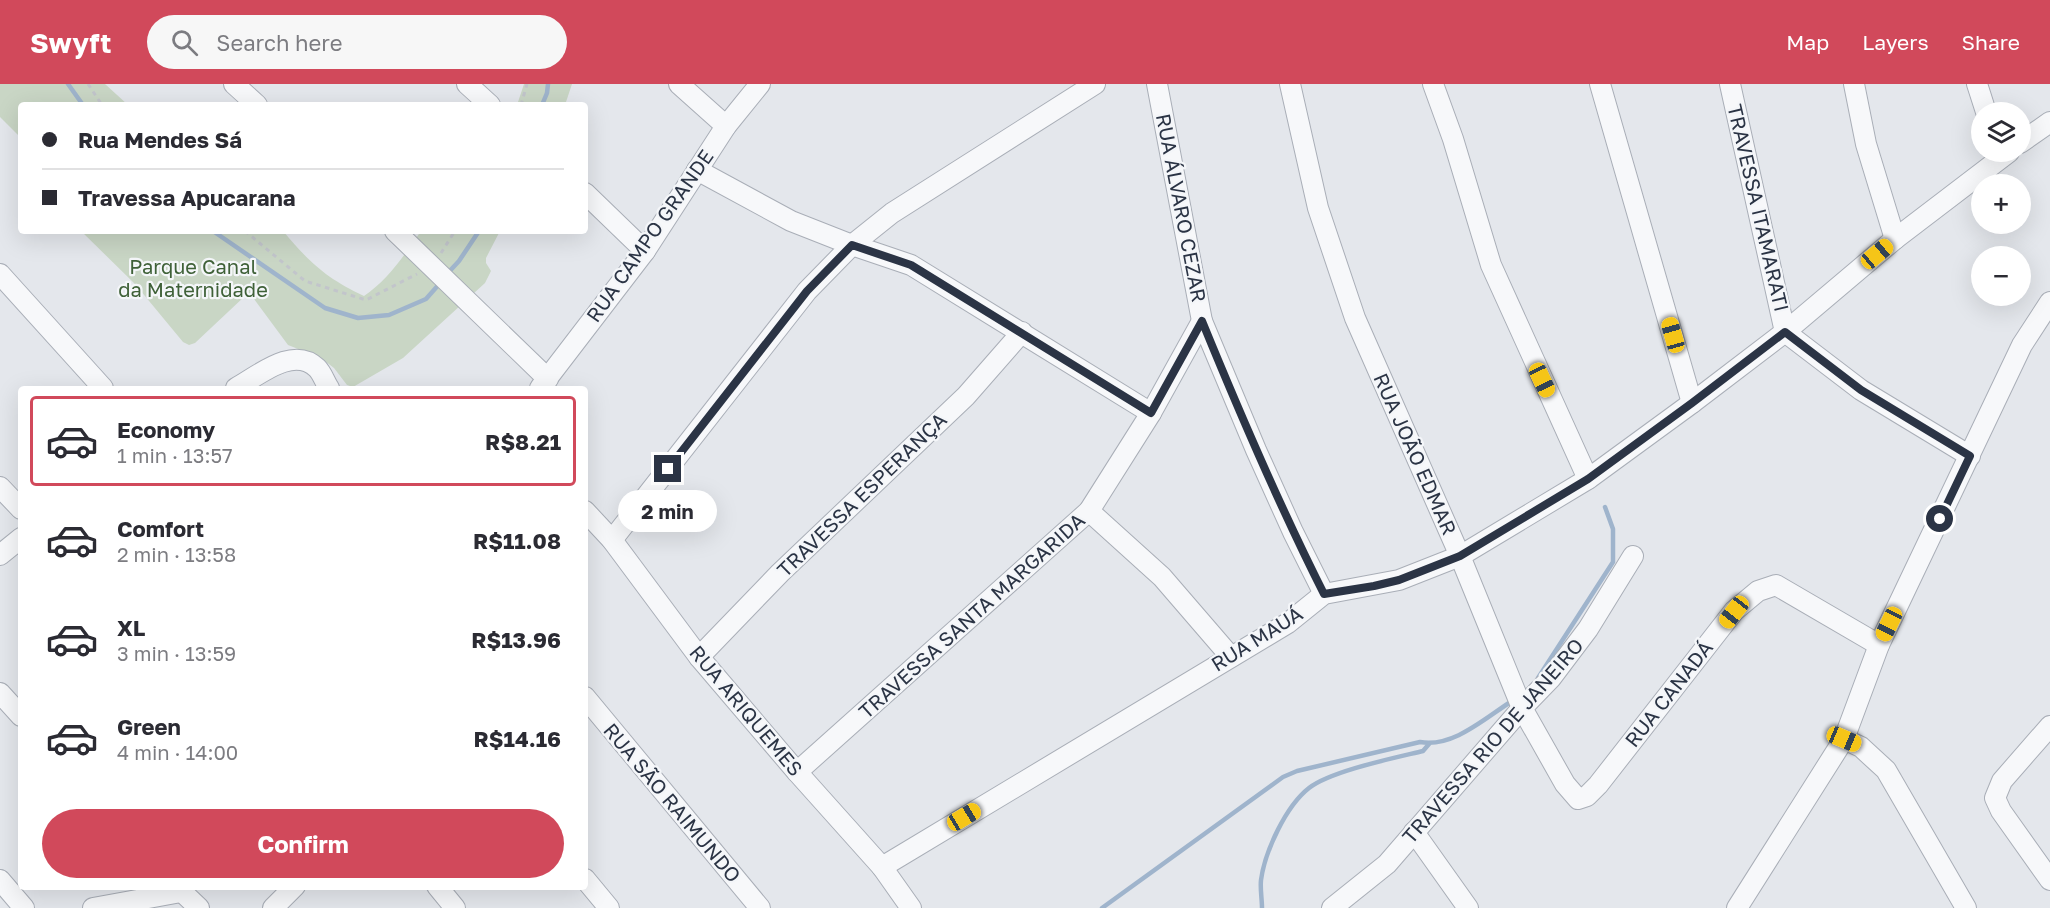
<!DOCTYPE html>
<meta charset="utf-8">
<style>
:root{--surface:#fff;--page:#f7f7f7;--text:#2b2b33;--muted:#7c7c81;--line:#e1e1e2;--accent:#d1495b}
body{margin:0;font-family:"Golos Text",sans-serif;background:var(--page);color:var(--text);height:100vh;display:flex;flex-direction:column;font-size:22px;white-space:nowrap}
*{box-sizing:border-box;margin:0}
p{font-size:20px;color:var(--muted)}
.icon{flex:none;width:33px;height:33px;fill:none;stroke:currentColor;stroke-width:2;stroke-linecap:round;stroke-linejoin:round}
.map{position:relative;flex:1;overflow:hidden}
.side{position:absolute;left:18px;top:302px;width:570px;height:504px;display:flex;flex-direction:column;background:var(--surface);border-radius:6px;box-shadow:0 6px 24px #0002}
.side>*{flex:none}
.guide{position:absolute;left:18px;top:18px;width:570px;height:132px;border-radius:6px;box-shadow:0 6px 24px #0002;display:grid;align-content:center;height:132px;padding:0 24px;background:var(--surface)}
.controls{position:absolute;left:1971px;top:18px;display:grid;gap:12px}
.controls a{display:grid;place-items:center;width:60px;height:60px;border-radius:50%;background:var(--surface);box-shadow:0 6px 24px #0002;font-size:30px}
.end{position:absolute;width:27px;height:27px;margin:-14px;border:8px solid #2b3445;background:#fff;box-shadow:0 0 0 3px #fff}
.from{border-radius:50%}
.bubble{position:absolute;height:42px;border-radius:21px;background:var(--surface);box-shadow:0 6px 24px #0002;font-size:20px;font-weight:700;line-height:42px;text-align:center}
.car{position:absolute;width:18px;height:36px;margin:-18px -9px;border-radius:8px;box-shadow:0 0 4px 2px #0007;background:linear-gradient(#f5c518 24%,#345 0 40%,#f5c518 0 76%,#345 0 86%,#f5c518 0)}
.guide b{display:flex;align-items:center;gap:21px;height:57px;font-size:22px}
.guide b+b{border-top:2px solid var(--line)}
.guide i{width:15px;height:15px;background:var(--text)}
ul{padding:10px 0 0;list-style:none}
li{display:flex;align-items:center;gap:18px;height:90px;margin:0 12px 9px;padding:0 12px;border:3px solid transparent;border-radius:6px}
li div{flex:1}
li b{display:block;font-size:22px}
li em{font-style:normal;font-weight:700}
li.active{border-color:var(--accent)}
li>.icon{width:54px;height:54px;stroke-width:1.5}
.action{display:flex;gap:12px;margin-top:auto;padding:12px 24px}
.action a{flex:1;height:69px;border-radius:36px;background:var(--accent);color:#fff;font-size:24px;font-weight:700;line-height:69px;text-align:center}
header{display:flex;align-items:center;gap:36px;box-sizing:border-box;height:84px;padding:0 30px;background:var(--accent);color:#fff}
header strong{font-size:28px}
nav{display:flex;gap:33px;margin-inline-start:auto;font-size:21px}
.search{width:420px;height:54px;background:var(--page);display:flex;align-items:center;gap:15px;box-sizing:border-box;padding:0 21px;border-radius:33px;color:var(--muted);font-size:22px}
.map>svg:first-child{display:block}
.green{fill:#c9d6c5}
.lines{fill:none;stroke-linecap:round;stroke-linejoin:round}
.stream{stroke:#9fb4cc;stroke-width:4.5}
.minor-casing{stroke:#a9aeb7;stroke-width:22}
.path{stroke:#c2c5cb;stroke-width:3;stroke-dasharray:4.5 4.5;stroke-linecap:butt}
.minor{stroke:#f7f8fa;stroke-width:20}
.route{stroke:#2b3445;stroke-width:8}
.labels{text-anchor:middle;stroke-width:4.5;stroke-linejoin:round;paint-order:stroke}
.street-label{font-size:20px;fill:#2b3445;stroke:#f4f6f9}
.park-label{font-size:20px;fill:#3f6138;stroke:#f4f6f9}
</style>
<header>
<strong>Swyft</strong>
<div class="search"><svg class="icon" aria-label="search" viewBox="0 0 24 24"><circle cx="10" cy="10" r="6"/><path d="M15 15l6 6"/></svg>Search here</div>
<nav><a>Map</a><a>Layers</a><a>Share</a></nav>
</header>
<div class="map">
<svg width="2050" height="824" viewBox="0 0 2050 824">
<rect width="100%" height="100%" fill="#e4e7ec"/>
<g class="green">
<polygon points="0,0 105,0 128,21 21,21 21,54 0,33"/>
<polygon points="524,0 572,0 565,21 517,21"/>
<path d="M81 147H283C310 179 326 194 364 212 388 196 405 170 421 147H500L486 174V179L491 187 485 199 403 274 353 303 347 301 334 284 321 274 288 261 254 215 245 212 195 259 189 261 183 258 135 200Z"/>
</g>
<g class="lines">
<g class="stream">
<polyline points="68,0 83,21"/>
<polyline points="542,21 547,9 548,0"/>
<polyline points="213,147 325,224 358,234 389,231 426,215 441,198"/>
<polyline points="446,191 459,177 479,147"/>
<polyline points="1538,594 1613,478 1613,445 1605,423"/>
<path d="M1102 824 1283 693 1297 687 1420 658C1453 664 1485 634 1512 617"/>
<path d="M1262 824C1262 815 1260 805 1261 796 1265 767 1286 722 1309 704 1331 687 1394 674 1423 667L1429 660"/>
</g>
<defs>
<g id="minor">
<polyline points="234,0 257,21"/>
<polyline points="467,0 490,21"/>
<polyline points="679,0 726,42"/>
<polyline points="1157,0 1202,237 1256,366 1293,448 1324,510"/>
<polyline points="1290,0 1318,124 1355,234 1460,472 1522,624 1565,700 1578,715 1587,712 1598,701 1734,527 1758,507 1776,501 1879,561"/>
<polyline points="1433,0 1453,55 1491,181 1588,395"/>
<polyline points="1600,0 1692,319"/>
<polyline points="1730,0 1785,248 1861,306 1970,372"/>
<polyline points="1854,0 1866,60 1895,155"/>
<polyline points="1977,0 1986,28"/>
<polyline points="2020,59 2050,38"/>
<polyline points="697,86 791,137 852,161 911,181 1151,329"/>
<polyline points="585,109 645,167"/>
<polyline points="395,147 548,295"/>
<polyline points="0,190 103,304"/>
<path d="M236 304C258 292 293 261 317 284 322 289 325 298 329 304"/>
<polyline points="540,304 645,167 726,42 760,0"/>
<polyline points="0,403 21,425"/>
<polyline points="585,427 612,456 699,573 797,688 882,783 911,824"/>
<polyline points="1089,427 1162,493 1231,573"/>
<polyline points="612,456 807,207 852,161 892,129 1095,0"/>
<polyline points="0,471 21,454"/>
<polyline points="699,573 780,489 966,312 1022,248"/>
<polyline points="0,609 21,632"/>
<polyline points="585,613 760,824"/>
<polyline points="2050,642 2002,697 1995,714 2001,727 2050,796"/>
<polyline points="1844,655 1861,663 1886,686 1966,824"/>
<polyline points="797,688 1089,427 1151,329 1202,237"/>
<polyline points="1414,748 1468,824"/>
<polyline points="882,783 1288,539 1324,510 1399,496 1460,472 1588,395 1692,319 1785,248 1895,155 2009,68"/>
<polyline points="585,795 609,824"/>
<polyline points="0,796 24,824"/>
<polyline points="176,802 199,824"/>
<polyline points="437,802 455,824"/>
<polyline points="93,824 181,808"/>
<polyline points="273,824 295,802"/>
<polyline points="1332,824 1387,780 1522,624 1551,594 1588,545 1633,472"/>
<polyline points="1737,824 1844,655 1879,561 2022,261 2050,218"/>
</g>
</defs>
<use href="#minor" class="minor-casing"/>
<g class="path">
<polyline points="88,0 102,21"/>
<polyline points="521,21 527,0"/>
<polyline points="245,147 305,197 366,216 417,190"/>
<polyline points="441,169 455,147"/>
</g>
<use href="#minor" class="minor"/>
</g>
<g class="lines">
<path class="route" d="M668 385 807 207 852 161 911 181 1151 329 1202 237C1240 330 1279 421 1324 510L1374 502 1399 496 1460 472 1588 395 1692 319 1785 248 1861 306 1970 372 1940 435"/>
</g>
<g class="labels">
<g class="street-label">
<text transform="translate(1181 124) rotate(79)" y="7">RUA ÁLVARO CEZAR</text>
<text transform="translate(1758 124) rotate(77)" y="7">TRAVESSA ITAMARATI</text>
<text transform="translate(650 152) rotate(-55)" y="7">RUA CAMPO GRANDE</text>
<text transform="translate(1415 370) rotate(66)" y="7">RUA JOÃO EDMAR</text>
<text transform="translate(862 411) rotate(-44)" y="7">TRAVESSA ESPERANÇA</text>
<text transform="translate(972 532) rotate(-42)" y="7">TRAVESSA SANTA MARGARIDA</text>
<text transform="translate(1257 555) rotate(-32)" y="7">RUA MAUÁ</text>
<text transform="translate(1669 610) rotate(-52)" y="7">RUA CANADÁ</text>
<text transform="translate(746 627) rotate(50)" y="7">RUA ARIQUEMES</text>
<text transform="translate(1493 657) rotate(-49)" y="7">TRAVESSA RIO DE JANEIRO</text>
<text transform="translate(672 719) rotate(50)" y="7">RUA SÃO RAIMUNDO</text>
</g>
<g class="park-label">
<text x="193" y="190">Parque Canal<tspan x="193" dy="23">da Maternidade</tspan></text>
</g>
</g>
</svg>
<div class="controls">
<a><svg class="icon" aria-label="layers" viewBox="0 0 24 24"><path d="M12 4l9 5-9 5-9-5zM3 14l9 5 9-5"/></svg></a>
<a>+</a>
<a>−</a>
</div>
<i class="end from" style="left:1940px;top:435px"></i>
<i class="end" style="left:668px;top:385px"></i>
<div class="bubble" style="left:618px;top:406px;width:99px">2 min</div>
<i class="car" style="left:1877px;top:170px;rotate:50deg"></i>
<i class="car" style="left:1673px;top:251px;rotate:344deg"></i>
<i class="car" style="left:1542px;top:296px;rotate:155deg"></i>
<i class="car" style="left:1734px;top:528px;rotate:218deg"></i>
<i class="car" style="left:1889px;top:540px;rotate:206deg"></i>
<i class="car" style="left:1844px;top:655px;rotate:113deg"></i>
<i class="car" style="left:964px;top:733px;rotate:59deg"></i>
<div class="guide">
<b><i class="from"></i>Rua Mendes Sá</b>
<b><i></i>Travessa Apucarana</b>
</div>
<section class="side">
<ul>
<li class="active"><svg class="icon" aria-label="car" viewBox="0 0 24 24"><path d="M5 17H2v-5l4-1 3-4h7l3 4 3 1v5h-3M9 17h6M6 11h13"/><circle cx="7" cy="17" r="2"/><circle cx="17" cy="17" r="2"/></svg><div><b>Economy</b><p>1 min · 13:57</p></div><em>R$8.21</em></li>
<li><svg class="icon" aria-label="car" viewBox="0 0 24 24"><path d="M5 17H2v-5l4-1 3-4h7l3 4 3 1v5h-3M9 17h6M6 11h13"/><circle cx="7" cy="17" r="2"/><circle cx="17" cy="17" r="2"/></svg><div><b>Comfort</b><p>2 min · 13:58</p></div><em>R$11.08</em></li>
<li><svg class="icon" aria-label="car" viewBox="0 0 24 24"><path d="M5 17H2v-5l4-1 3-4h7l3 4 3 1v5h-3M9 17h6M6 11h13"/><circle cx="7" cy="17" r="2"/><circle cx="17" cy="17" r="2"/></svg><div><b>XL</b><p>3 min · 13:59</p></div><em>R$13.96</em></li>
<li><svg class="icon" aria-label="car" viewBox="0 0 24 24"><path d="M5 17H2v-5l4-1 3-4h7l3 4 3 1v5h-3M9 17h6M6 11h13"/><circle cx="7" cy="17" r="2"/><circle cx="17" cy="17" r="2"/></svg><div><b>Green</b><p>4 min · 14:00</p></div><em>R$14.16</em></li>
</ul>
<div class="action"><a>Confirm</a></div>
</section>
</div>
